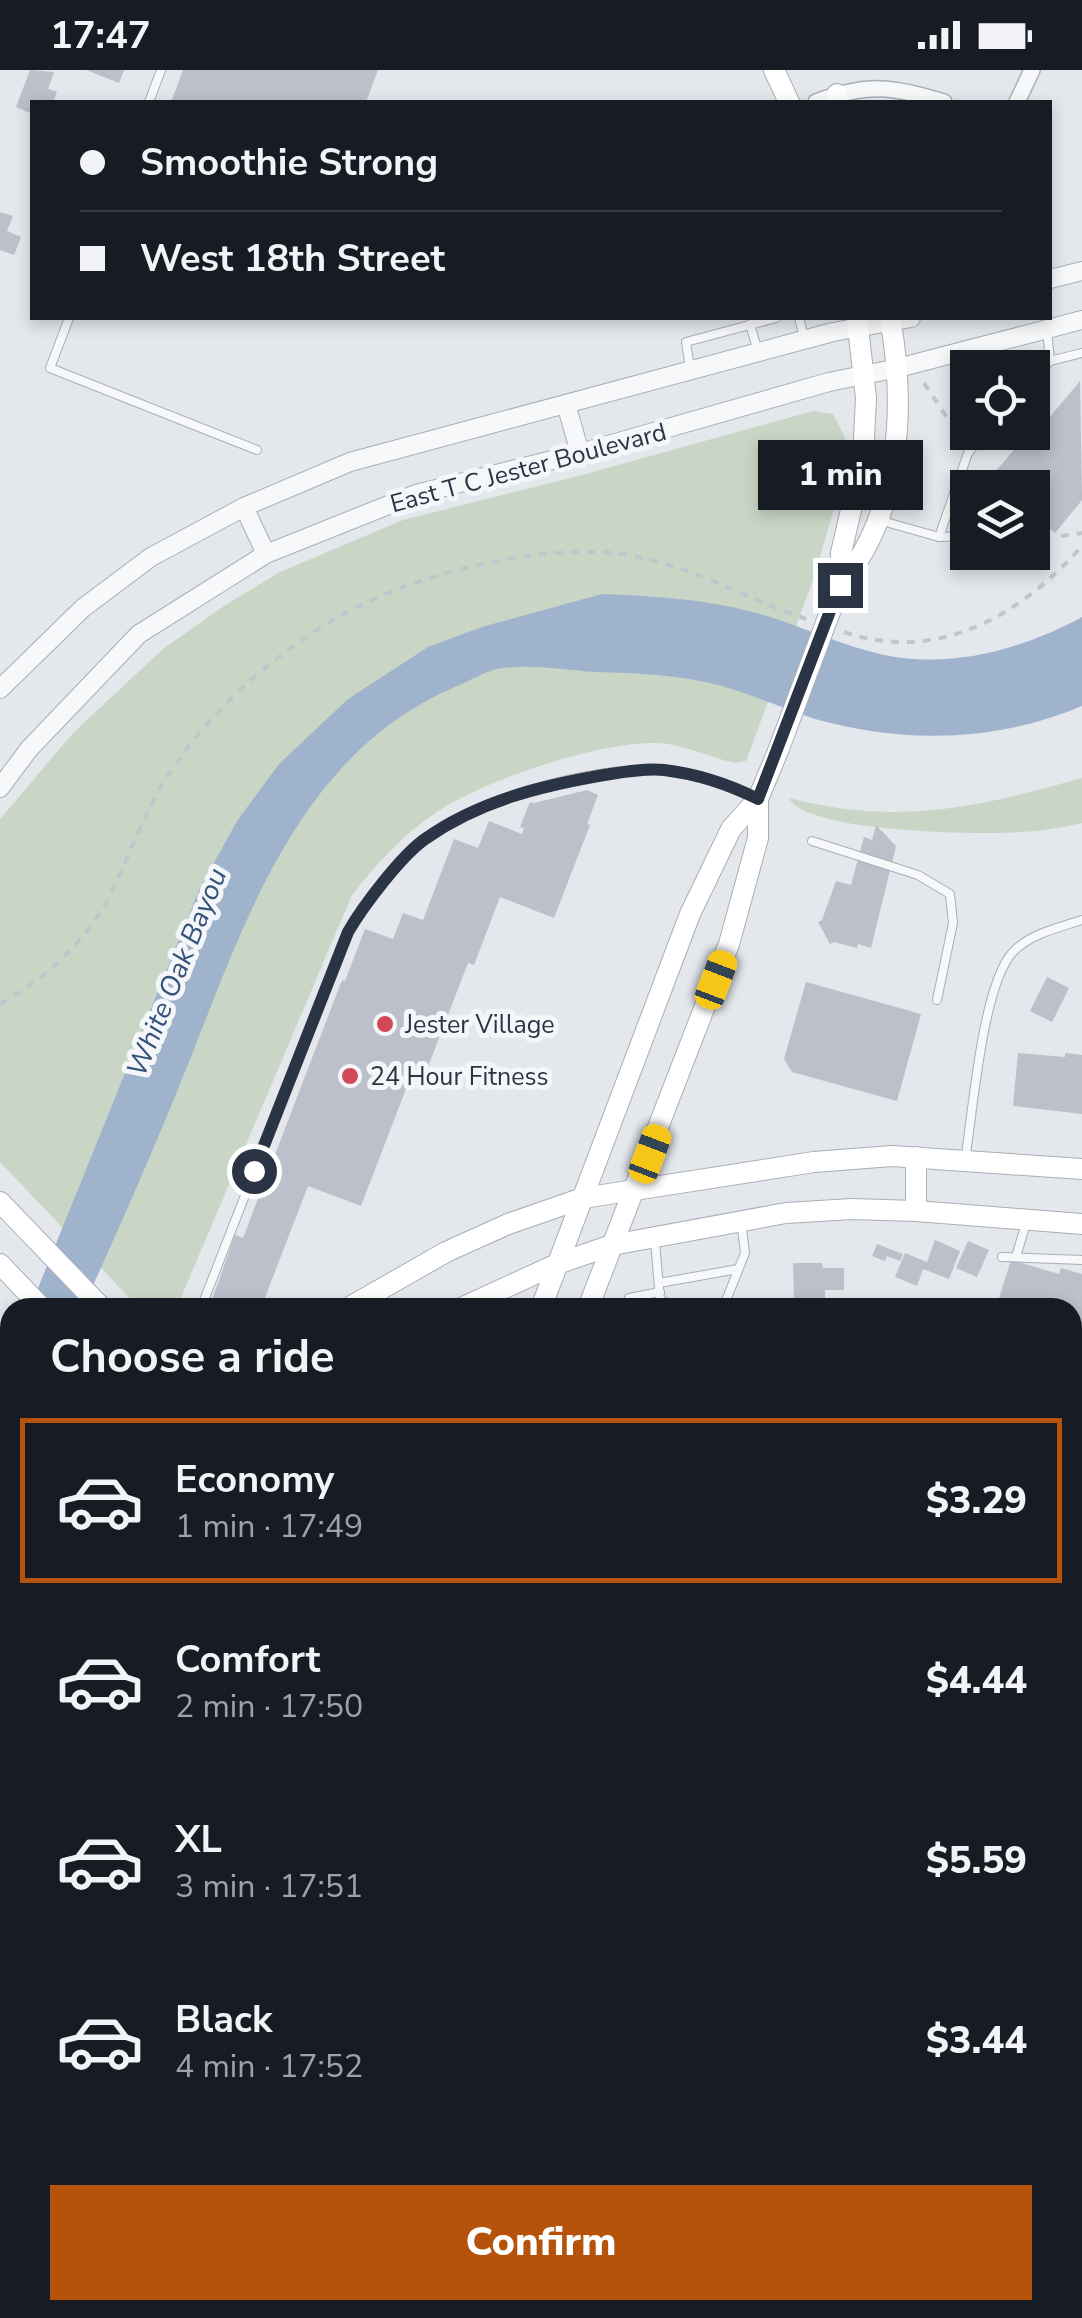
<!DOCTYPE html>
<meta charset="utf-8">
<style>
:root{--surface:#171b24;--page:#242831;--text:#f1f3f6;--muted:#9ea1a6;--line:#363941;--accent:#b45309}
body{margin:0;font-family:"Nunito Sans",sans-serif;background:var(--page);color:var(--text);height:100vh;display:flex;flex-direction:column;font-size:38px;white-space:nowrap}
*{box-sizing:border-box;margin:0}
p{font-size:32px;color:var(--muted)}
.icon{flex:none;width:55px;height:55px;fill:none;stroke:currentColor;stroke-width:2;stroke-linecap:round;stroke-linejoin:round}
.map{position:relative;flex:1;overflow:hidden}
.side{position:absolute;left:0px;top:1228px;width:1082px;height:1022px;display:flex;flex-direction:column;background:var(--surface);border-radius:30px 30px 0 0;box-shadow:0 5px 15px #0003}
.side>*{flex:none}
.guide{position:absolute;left:30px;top:30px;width:1022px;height:220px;border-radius:0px;box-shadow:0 5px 15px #0003;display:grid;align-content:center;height:220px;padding:0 50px;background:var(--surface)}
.tools{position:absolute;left:950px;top:280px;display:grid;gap:20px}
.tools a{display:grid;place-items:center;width:100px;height:100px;border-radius:0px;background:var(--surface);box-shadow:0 5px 15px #0003;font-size:50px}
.end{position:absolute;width:45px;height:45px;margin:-22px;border:12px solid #2b3445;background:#fff;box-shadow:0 0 0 5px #fff}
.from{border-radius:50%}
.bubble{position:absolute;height:70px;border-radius:0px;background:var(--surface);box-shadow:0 5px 15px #0003;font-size:32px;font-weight:800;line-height:70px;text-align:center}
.car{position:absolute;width:30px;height:60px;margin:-30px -15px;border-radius:12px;box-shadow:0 0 8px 2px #0007;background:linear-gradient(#f5c518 24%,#345 0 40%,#f5c518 0 76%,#345 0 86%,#f5c518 0)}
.guide b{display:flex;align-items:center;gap:35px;height:95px;font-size:38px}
.guide b+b{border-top:2px solid var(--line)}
.guide i{width:25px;height:25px;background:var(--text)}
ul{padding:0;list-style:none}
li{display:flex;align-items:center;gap:30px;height:165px;margin:0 20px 15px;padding:0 30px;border:5px solid transparent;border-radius:0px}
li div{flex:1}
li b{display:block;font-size:38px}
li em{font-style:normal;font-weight:800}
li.on{border-color:var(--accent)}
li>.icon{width:90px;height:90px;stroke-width:1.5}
h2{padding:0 50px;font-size:45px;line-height:120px}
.primary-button{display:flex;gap:20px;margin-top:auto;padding:20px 50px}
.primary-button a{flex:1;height:115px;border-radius:0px;background:var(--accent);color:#fff;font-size:40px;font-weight:800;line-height:115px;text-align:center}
.status{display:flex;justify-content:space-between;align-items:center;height:70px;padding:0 50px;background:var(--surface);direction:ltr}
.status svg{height:28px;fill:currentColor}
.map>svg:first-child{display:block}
.green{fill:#c9d6c5}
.water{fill:#9fb4cc}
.building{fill:#bbc0ca}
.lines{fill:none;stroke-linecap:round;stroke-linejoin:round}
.service-casing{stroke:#a9aeb7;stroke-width:10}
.minor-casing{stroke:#a9aeb7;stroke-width:18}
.tertiary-casing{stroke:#a9aeb7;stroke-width:20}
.secondary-casing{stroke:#a9aeb7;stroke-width:22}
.path{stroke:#c2c5cb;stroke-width:4;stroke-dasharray:8 8;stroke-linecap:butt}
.service{stroke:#f7f8fa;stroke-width:8}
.minor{stroke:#f7f8fa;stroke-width:15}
.tertiary{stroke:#f7f8fa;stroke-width:18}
.secondary{stroke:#fff;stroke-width:20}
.secondary-bridge-casing{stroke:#a9aeb7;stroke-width:22;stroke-linecap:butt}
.secondary-bridge{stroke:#fff;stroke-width:20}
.route{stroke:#2b3445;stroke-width:12}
.poi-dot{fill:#d1495b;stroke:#f4f6f9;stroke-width:4}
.labels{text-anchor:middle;stroke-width:10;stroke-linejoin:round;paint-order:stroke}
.street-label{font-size:25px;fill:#2b3445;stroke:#f4f6f9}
.poi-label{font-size:25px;fill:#2b3445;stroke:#f4f6f9;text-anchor:start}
.water-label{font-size:28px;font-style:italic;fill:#34527a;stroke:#f4f6f9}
</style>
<div class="status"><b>17:47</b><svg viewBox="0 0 49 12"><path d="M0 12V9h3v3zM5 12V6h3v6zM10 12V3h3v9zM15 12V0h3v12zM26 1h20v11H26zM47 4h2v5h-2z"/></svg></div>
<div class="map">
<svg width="1082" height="2248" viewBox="0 0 1082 2248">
<rect width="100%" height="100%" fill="#e4e7ec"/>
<g class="green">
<path d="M813 341 833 344 845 367 837 429 812 513 746 691 735 693C713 688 691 678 668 674 612 666 480 711 434 744 401 766 376 795 352 825L177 1237H138L0 1092V749L74 662 164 578 227 534 280 502 403 450 582 405Z"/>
<path d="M1082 708V753C1062 758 1041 761 1021 762 981 765 806 763 789 728 898 756 976 738 1082 708Z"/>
</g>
<path class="water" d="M602 524C654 526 703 529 753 542 797 554 839 575 884 585 952 599 1023 579 1082 547V636C997 672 904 674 815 649 784 639 754 625 722 616 681 605 637 603 595 602 566 600 533 594 504 598 488 599 470 611 455 617 302 682 247 845 191 987 157 1072 121 1155 83 1237L30 1238 199 820 237 751 279 694 348 629 428 577 482 557Z"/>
<g class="building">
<polygon points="30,0 54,2 48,19 57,22 53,32 44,30 43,32 32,32 32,44 16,37"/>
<polygon points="86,0 124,0 119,13"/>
<polygon points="183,0 378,0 366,32 171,32"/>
<polygon points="0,142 13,146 7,161 21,167 14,185 0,180"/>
<polygon points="1080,311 1082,430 1055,463 1032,444 1032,418 1001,418 990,408 1018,375 1023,379"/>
<polygon points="587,720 598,725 587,754 590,755 554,848 500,827 474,895 468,893 426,1002 414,998 361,1136 308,1116 261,1238 209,1238 235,1165 243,1168 342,910 345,911 365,859 393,869 403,843 423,850 454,769 478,778 489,751 522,764 524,758 520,757 530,732 534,733"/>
<polygon points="876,755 896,776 871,878 858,874 857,878 834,872 830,874 818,852 822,850 836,811 851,815 864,767 872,770"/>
<polygon points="1047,907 1069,918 1052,952 1030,941"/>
<polygon points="806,912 921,944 897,1031 792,1002 784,989"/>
<polygon points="1018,983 1065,987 1065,983 1082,985 1082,1044 1013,1036"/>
<polygon points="935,1170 960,1181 949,1209 923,1199 917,1216 895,1207 905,1183 927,1192"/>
<polygon points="968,1171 989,1180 977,1207 956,1198"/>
<polygon points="877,1174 903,1184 900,1191 887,1186 885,1191 872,1186"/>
<polygon points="1011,1190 1059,1204 1061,1198 1082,1204 1082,1269 1072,1266 1072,1238 996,1238"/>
<polygon points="793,1193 822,1193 823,1198 844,1198 844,1220 825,1220 825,1228 794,1228"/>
<polygon points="1076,1484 1082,1486 1082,1533 1072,1529 1072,1492"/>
<polygon points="1072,1540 1082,1544 1082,1570 1077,1568 1073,1577"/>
<polygon points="1072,1846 1082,1850 1082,1882 1073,1906"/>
<polygon points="0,1888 10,1892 10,1963 0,1959"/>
<polygon points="0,2127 10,2131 10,2195 0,2191"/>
<polygon points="1082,2172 1082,2221 1072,2217 1072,2191"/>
<polygon points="1072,2227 1082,2230 1082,2248 1046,2248 1049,2240 1072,2240"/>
<polygon points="246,2240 287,2240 309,2246 311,2240 365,2240 362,2248 242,2248"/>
<polygon points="374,2240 408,2240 420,2244 418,2248 371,2248"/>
<polygon points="539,2240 576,2240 573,2248 549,2248 538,2243"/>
<polygon points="794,2240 841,2240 844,2241 842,2248 797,2248 792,2246"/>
</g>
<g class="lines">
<defs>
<g id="service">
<polyline points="149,32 161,0"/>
<polyline points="69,248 50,298 257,380"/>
<polyline points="799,248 804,267"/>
<polyline points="750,254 758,282"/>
<polyline points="1047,259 1050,291"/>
<polyline points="690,298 686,272 776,248"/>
<polyline points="1032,311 1050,291 1082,283"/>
<polyline points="882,451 939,467 968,466"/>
<polyline points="939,467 968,383 986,362"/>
<polyline points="812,771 918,805 950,824 953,853 937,930"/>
<path d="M965 1090C973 1042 982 918 1012 883 1029 864 1058 858 1082 850"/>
<polyline points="655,1171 660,1230 680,1238"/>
<polyline points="1002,1187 1082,1190"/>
<polyline points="1016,1187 1026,1153"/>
<polyline points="659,1213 738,1199"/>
<path d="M201 1238 348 862C366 830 393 796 421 772 467 730 599 695 662 700 695 702 728 714 757 729"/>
<polyline points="626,1238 629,1228 660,1222"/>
<polyline points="723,1238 745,1183 741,1151"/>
<polyline points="0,1755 10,1759"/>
<polyline points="0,2202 10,2206"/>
<polyline points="98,2240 142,2248"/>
<polyline points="0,2243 15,2248"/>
</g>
<g id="minor">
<path d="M816 32C867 13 893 16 944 32"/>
<polyline points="1017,32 1032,0"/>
<polyline points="1072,1369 1080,1348"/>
<polyline points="1072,2046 1082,2020"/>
<polyline points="490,2248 493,2240"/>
<polyline points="742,2248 745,2240"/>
<polyline points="996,2248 999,2240"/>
</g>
<g id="tertiary">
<polyline points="1050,209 1082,201"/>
<polyline points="566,334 580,383"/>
<polyline points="244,437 266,484"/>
<polyline points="0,619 83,538 151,487 244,437 350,392 833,262 911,248"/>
<polyline points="0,718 29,679 139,564 266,484 416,424 580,383 829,312 898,298 1082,250"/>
</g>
<g id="secondary">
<polyline points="774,0 789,32"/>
<polyline points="837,24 837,32"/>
<path d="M840 515C901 444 906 336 890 248"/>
<polyline points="836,526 840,515 841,483 863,388 866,328 857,248"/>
<polyline points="0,1132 102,1238"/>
<polyline points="916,1141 916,1087"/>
<polyline points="0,1194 42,1238"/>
<polyline points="348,1238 446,1182 508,1154 583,1128 814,1092 892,1086 1082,1099"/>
<polyline points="461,1238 557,1194 612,1175 786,1143 852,1139 916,1141 1082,1154"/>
<polyline points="541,1238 690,844 731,759 758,729 778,681"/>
<polyline points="588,1238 729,874 758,768 758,729"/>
<polyline points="0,1592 10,1576"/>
<polyline points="0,1706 10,1685"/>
<polyline points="1072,1711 1082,1715"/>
<polyline points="1072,1741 1082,1745"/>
<polyline points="161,2248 164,2240"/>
<polyline points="211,2248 214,2240"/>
</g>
</defs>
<use href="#service" class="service-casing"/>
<use href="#minor" class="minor-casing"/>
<use href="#tertiary" class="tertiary-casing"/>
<use href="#secondary" class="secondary-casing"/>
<g class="path">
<polyline points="924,313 952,355"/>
<polyline points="1061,466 1082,463"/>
<path d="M844 562C939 594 1021 545 1082 476"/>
<path d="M0 934C46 908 87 871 111 823 129 786 142 749 163 714 203 646 275 582 344 544 415 504 540 473 622 484 694 495 740 527 806 549"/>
</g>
<use href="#service" class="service"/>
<use href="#minor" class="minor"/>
<use href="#tertiary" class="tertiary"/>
<use href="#secondary" class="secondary"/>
<defs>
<polyline id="secondary-bridge" points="778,681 836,526"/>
</defs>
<use href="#secondary-bridge" class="secondary-bridge-casing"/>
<use href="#secondary-bridge" class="secondary-bridge"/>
</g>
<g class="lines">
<path class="route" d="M254 1101 348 862C363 836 401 786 425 769 479 731 540 716 604 705 623 702 645 698 664 700 698 704 728 714 758 729L840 515"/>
</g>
<g class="poi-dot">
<circle cx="385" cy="954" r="10"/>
<circle cx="350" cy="1006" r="10"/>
</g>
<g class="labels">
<g class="street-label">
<text transform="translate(528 397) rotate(-15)" y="9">East T C Jester Boulevard</text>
</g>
<g class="poi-label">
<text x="405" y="963">Jester Village</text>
<text x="370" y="1015">24 Hour Fitness</text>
</g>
<g class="water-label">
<text transform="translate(176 902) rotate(-68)" y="10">White Oak Bayou</text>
</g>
</g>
</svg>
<div class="tools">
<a><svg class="icon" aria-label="locate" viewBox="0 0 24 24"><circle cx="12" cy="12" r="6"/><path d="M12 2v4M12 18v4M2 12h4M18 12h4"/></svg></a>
<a><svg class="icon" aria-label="layers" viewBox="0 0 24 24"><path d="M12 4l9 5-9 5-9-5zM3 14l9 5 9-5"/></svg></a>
</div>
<i class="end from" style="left:254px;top:1101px"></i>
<i class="end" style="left:840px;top:515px"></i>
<div class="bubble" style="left:758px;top:370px;width:165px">1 min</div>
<i class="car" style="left:716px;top:910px;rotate:21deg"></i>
<i class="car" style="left:650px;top:1084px;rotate:21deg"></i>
<div class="guide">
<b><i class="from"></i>Smoothie Strong</b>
<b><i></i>West 18th Street</b>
</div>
<section class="side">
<h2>Choose a ride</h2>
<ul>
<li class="on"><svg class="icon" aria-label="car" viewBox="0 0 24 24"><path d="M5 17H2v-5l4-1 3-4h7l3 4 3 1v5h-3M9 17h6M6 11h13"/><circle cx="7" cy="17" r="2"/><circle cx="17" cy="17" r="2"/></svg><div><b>Economy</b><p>1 min · 17:49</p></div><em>$3.29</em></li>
<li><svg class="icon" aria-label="car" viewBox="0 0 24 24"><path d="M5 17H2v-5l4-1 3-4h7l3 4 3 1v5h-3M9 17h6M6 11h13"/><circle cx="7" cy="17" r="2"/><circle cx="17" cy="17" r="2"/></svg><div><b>Comfort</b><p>2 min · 17:50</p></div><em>$4.44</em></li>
<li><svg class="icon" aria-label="car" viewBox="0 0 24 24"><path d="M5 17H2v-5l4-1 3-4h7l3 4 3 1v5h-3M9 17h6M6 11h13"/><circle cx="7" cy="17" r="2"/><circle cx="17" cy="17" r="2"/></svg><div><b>XL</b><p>3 min · 17:51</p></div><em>$5.59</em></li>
<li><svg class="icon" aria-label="car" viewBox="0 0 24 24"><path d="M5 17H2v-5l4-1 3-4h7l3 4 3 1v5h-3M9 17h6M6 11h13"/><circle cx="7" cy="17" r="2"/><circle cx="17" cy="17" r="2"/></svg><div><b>Black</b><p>4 min · 17:52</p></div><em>$3.44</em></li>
</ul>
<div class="primary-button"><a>Confirm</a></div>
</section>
</div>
